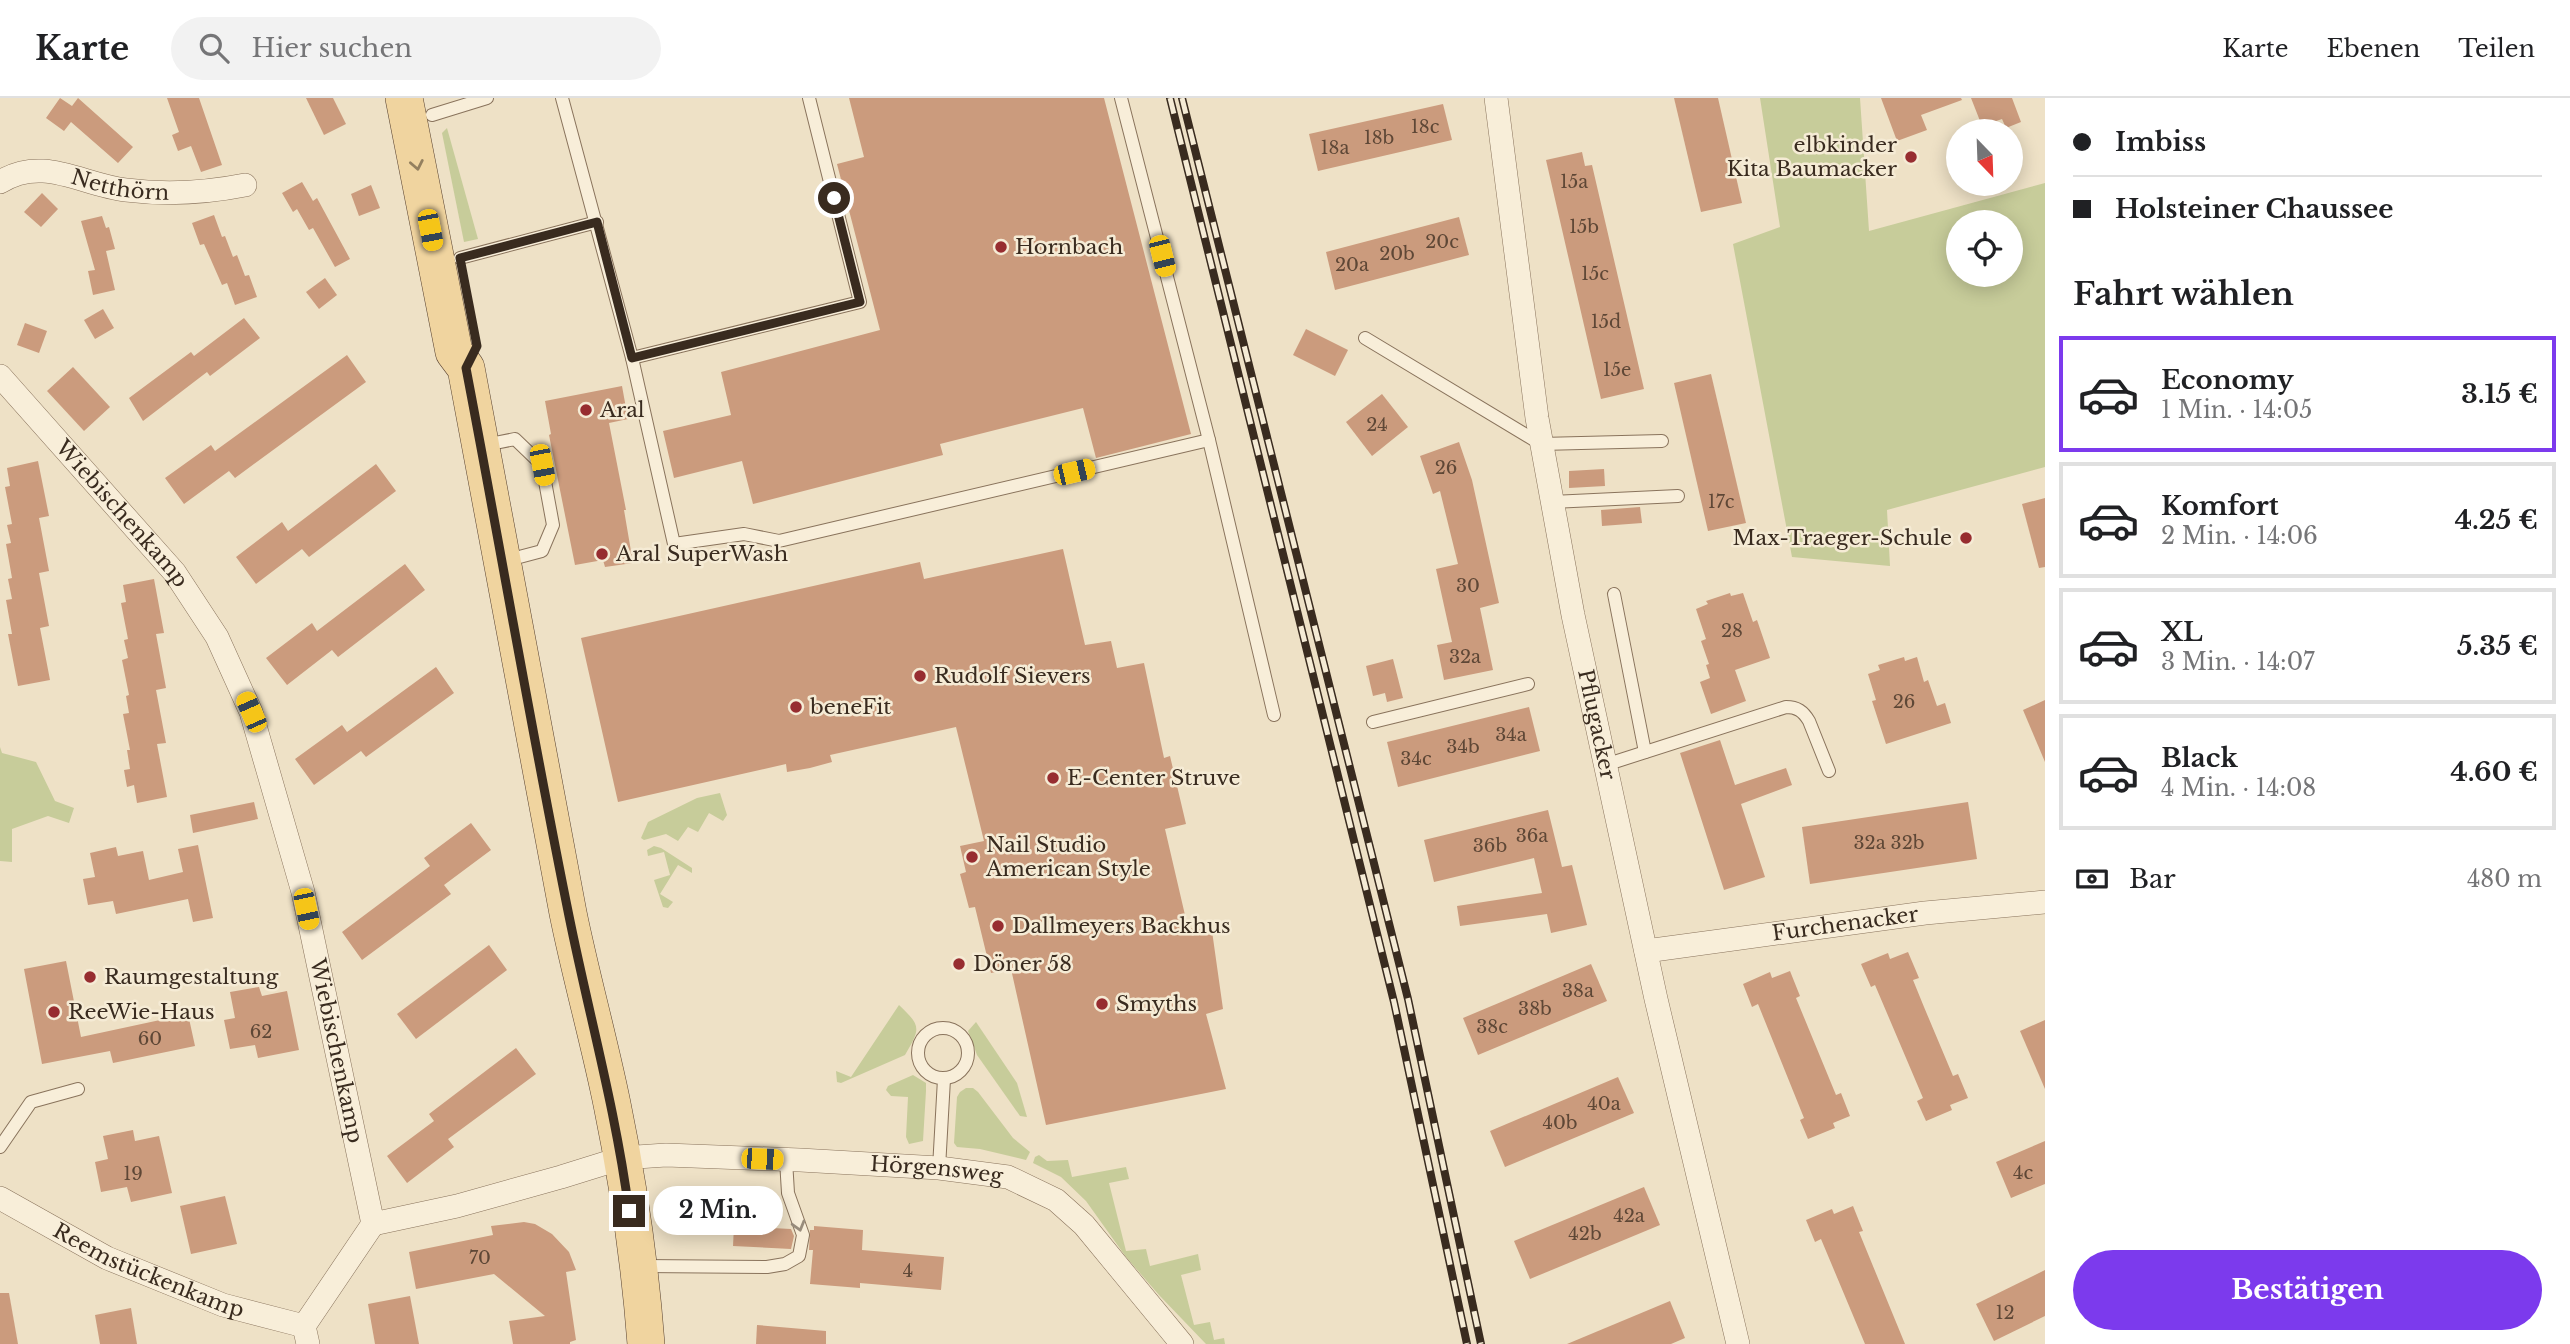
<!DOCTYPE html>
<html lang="de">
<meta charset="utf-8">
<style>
:root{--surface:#fff;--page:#f2f2f2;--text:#202124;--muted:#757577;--line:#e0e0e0;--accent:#7c3aed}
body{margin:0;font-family:"Libre Baskerville",serif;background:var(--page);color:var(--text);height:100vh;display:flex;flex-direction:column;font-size:26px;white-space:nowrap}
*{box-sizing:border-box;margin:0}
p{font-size:23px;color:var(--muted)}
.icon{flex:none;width:38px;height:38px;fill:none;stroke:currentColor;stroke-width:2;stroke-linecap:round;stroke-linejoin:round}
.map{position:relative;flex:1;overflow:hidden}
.side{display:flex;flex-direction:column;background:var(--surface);width:525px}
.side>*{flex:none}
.guide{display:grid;align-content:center;height:154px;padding:0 28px;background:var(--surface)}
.needle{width:46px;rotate:157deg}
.buttons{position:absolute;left:1946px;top:21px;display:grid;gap:14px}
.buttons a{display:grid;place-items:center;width:77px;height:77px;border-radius:50%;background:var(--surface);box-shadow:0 4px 18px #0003;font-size:35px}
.end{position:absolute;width:32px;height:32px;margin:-16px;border:9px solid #392b1f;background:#fff;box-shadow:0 0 0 4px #fff}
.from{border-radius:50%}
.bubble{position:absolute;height:49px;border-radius:24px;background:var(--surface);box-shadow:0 4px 18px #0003;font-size:23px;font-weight:700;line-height:49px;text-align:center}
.car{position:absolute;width:21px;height:42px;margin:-21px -10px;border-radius:9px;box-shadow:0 0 5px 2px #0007;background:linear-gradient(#f5c518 24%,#345 0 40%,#f5c518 0 76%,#345 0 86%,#f5c518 0)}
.guide b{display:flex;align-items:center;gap:24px;height:66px;font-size:26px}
.guide b+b{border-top:2px solid var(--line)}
.guide i{width:18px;height:18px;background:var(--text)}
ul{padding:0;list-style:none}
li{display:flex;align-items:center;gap:21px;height:116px;margin:0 14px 10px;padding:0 14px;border:4px solid var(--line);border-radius:0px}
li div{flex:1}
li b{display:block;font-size:26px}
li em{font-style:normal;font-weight:700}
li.selected{border-color:var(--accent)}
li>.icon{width:63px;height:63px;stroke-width:1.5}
h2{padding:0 28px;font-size:32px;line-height:84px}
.pay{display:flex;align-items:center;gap:18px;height:77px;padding:0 28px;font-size:26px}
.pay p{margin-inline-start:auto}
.primary-button{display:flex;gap:14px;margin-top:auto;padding:14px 28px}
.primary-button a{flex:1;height:80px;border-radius:42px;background:var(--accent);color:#fff;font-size:28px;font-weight:700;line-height:80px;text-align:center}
header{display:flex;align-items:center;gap:42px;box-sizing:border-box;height:98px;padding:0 35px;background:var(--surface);border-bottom:2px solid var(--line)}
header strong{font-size:33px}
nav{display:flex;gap:38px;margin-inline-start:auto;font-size:24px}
.search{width:490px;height:63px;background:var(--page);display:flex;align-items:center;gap:18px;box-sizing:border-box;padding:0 24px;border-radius:38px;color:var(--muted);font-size:26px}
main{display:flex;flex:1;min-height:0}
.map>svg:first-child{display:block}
.green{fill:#c7cc9a;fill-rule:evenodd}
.building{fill:#cb9b7d}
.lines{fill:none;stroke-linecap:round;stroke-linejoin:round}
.lane-casing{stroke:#89735c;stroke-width:14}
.street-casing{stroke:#89735c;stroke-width:24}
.primary-casing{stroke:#574130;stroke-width:38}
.lane{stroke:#f8eed9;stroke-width:12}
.street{stroke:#f8eed9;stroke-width:23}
.primary{stroke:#f0d49f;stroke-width:37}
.rail-casing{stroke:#392b1f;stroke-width:8}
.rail{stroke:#f5ebd5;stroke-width:5;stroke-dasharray:16;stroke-linecap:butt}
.oneway{stroke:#94805f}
.oneway2{stroke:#988c7c}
.route{stroke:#392b1f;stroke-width:9}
.poi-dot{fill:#972d30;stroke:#f5ebd5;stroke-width:2.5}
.labels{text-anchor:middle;stroke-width:5;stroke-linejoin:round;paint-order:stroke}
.number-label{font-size:18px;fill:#5e4736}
.poi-label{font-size:21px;fill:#392b1f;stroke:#f5ebd5;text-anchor:start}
.street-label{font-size:21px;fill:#392b1f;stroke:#f5ebd5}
</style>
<header>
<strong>Karte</strong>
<div class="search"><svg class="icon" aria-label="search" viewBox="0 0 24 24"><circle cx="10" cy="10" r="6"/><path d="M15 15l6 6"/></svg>Hier suchen</div>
<nav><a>Karte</a><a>Ebenen</a><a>Teilen</a></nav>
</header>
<main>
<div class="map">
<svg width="2045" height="1246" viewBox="0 0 2045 1246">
<rect width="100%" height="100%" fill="#eee1c6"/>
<g class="green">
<path d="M1760 0H1860L1869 133 2045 85V369L1887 412 1890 468 1792 459 1733 146 1780 129ZM1958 124H2011V177H1958Z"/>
<polygon points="447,30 478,141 464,144 442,35"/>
<polygon points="0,649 2,655 36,664 55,703 74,710 69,725 48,718 12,731 12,764 0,763"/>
<polygon points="720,695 727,717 723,723 709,715 698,734 688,729 678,743 666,736 644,742 641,740 648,724 697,700"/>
<polygon points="654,748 661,750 692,770 692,775 678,767 660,796 673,804 668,810 663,809 654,782 670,777 664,754 648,758 647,752"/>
<path d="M899 907C921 928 921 930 905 957L841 985 837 984 836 973 851 979Z"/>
<polygon points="976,924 1017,985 1027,1019 1020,1018 977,957 968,933"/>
<polygon points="913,977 926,985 926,993 923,1043 909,1046 906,1039 908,999 891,998 886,992 888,988"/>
<polygon points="966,990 973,990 978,994 1013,1040 1030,1054 1026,1062 980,1051 957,1049 954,1045 957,999 960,994"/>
<polygon points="1039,1057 1047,1063 1068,1062 1072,1079 1126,1069 1129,1081 1109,1085 1126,1153 1146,1151 1150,1168 1198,1156 1201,1172 1181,1177 1194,1227 1210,1224 1214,1242 1224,1240 1225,1246 1206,1246 1159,1197 1126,1159 1086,1103 1061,1079 1033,1065 1035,1059"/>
</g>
<g class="building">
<polygon points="60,0 72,8 78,0 133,49 118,65 71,24 64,33 46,20"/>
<polygon points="167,0 199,0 222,67 201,74 191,48 178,53 172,37 179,34"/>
<polygon points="306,0 333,0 346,26 324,37"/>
<polygon points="849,0 1104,0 1191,336 1096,360 1083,310 940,346 943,357 753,406 742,363 674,380 663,333 731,317 721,274 880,232 837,66 864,59"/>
<polygon points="1674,0 1718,0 1742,105 1701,114"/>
<polygon points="1881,0 1961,0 1962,2 1921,17 1927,32 1897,43"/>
<polygon points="1971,0 2012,0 2021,24 2006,30 2002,21 1982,28"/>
<polygon points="1443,6 1452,42 1318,73 1309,36"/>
<polygon points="1582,54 1585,68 1592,67 1644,291 1601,301 1546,62"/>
<polygon points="302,84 313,103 317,100 350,161 335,169 313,130 309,132 297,111 293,114 282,95"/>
<polygon points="371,87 380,110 359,118 351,96"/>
<polygon points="42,95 58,111 41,129 24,114"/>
<polygon points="214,117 222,139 225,138 233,159 237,157 245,178 249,177 257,199 235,207 227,185 222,187 204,146 200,147 192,125"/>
<polygon points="102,118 106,130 109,129 115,151 106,153 115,192 93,197 88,173 95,172 81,123"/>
<polygon points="1459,119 1469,157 1335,192 1326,154"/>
<polygon points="325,180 337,197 319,211 306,194"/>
<polygon points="103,211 114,230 95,241 84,222"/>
<polygon points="244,220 260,240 210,278 207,274 143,323 129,300 191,254 194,258"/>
<polygon points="25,225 47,233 39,255 17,247"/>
<polygon points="1306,231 1348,252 1335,278 1293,257"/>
<polygon points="347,257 366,284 235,380 229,373 184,406 165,380 211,347 215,353"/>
<polygon points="73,269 110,309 84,333 47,293"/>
<polygon points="1711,276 1746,425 1708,433 1674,285"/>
<polygon points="622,288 628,321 609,325 626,412 624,412 633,465 605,469 603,462 575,467 549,337 551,336 545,303"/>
<polygon points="1382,296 1408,329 1372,358 1346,324"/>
<polygon points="1459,344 1472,382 1499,505 1480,510 1493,572 1444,582 1437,547 1452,544 1436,471 1458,466 1440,393 1433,396 1420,358"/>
<polygon points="38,363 49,418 39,420 49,473 39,475 49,528 40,530 50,582 18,588 8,536 12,536 6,502 12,501 8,481 12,480 6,446 11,445 7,427 12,426 5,389 10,388 7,370"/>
<polygon points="376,366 396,393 309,459 302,451 256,486 236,459 282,424 288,433"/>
<polygon points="1604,371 1605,388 1569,390 1569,373"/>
<polygon points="2045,400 2045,469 2039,470 2022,406"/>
<polygon points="1640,409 1642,425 1602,428 1601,412"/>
<polygon points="1063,451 1085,547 1111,543 1117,570 1144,565 1164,660 1170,658 1186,726 1165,731 1188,830 1212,833 1223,911 1206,916 1226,991 1046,1027 1011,871 991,875 975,809 969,810 960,776 966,774 960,748 984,743 956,629 830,657 832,664 810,670 787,674 786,666 618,704 581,540 920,464 924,481"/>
<polygon points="405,466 425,492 338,559 332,552 287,587 266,560 312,525 317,533"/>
<polygon points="154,481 164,535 156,536 166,590 156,592 166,645 157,646 167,699 137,705 134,687 127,689 124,672 130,671 127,652 130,652 123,616 129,615 126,598 129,597 122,562 128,560 124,542 128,541 121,505 126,504 123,487"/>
<polygon points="1730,495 1731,498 1743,495 1753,524 1757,522 1770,560 1735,572 1746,603 1711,616 1700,584 1710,580 1706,567 1709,566 1701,543 1706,541 1696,511 1708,506 1706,503"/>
<polygon points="1904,559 1905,563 1917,559 1924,584 1928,582 1937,608 1945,605 1951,625 1886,646 1872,603 1876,602 1868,576 1880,572 1878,567"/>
<polygon points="1393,561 1403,600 1387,604 1385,595 1373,598 1366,568"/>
<polygon points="436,569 454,595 366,659 361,653 314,687 295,661 342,627 347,634"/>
<polygon points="2045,602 2045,664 2023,612"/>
<polygon points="1529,609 1540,653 1398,689 1387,644"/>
<polygon points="1720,642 1735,687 1786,670 1792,687 1741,706 1765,779 1724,792 1680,655"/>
<polygon points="254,704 258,721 193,735 190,717"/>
<polygon points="1968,704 1977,761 1810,786 1802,729"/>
<polygon points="1548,712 1562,769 1572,767 1587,827 1551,835 1547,816 1460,828 1457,808 1542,795 1534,760 1434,784 1424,742"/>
<polygon points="471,725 491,752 444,787 451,796 362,862 342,834 430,768 424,760"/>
<polygon points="198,747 213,820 193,824 188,801 116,816 113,803 88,807 83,781 95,779 90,755 116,749 118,758 143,753 149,782 183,774 178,751"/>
<polygon points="489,847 507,872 416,941 397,916"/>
<polygon points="1908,854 1919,880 1913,882 1924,909 1953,978 1958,976 1968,1000 1950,1007 1952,1012 1926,1023 1917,1003 1923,1000 1875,887 1871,889 1861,866 1888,855 1890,861"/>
<polygon points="66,863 81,939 188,916 195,948 113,965 110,953 42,966 24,871"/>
<polygon points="1591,866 1607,903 1478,957 1463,920"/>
<polygon points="1790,873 1800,898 1796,900 1836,997 1841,995 1850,1018 1833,1025 1835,1030 1808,1041 1800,1022 1804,1020 1758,906 1752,909 1743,886 1770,874 1772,880"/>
<polygon points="259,889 262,898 287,893 299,952 258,960 255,947 230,951 224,922 235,920 230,894"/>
<polygon points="2045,922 2045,991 2020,933"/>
<polygon points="516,950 536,976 448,1041 454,1049 407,1085 387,1058 434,1023 429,1016"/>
<polygon points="1618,979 1634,1015 1505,1069 1490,1033"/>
<polygon points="133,1032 135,1043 159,1038 172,1095 131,1104 127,1089 101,1094 95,1064 108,1061 103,1038"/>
<polygon points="2045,1043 2045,1086 2011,1100 1996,1064"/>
<polygon points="683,1089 717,1090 717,1105 735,1105 735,1121 668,1120 668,1105 683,1105"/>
<polygon points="1644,1089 1660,1127 1530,1181 1514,1143"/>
<polygon points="225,1098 237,1146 191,1156 180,1108"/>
<polygon points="1853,1108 1863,1133 1859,1134 1905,1246 1865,1246 1821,1141 1815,1144 1806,1122 1832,1111 1834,1116"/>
<polygon points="524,1124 535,1126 552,1136 569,1154 576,1172 566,1174 576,1242 570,1244 570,1246 513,1246 509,1223 545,1218 494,1176 416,1191 409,1154 493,1137 491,1128"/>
<polygon points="734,1128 791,1131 794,1138 791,1151 733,1148"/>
<polygon points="814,1128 863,1132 862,1152 944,1159 941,1192 860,1185 860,1190 810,1186 813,1152 809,1152 810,1132 814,1132"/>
<polygon points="2045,1172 2045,1218 1994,1243 1976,1206"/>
<polygon points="0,1195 9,1195 18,1246 0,1246"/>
<polygon points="410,1198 419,1246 375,1246 368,1206"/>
<polygon points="1670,1203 1685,1240 1671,1246 1567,1246"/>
<polygon points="131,1210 137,1246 100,1246 95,1217"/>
<polygon points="757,1227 826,1233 826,1246 756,1246"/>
</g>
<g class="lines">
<defs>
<g id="lane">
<polyline points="562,0 632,260 674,446 744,436 779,443 1209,342"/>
<polyline points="1121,0 1209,342 1274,617"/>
<polyline points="432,17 487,0"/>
<polyline points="460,160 597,124"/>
<polyline points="1365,240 1541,346 1662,343"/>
<polyline points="632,260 860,204 809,0"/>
<polyline points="485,347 515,341 542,367 553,427 542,453 504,463"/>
<polyline points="1552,404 1678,398"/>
<polyline points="1614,496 1645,654"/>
<polyline points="1373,624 1528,586"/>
<path d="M1605 667 1786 609C1797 609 1803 613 1809 623L1829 673"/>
<circle cx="943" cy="955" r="25"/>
<polyline points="0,1049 31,1004 78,991"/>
<polyline points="939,1070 944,981"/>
<polyline points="643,1168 767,1169 785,1166 799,1158 803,1137 788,1095 786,1062"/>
</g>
<g id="street">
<path id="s1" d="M1496 0 1537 320 1573 517 1656 901 1738 1246"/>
<path id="s2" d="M0 84C43 57 82 87 126 92 167 97 205 95 245 87"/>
<path id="s3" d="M0 278 175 475 217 539 251 614 303 794 373 1126 457 1108 561 1079 622 1060 666 1057 800 1062 939 1070 1008 1079 1056 1102 1084 1127 1182 1246"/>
<path id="s4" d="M1646 853 1925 815 2045 804"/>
<path id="s5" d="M0 1100 107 1160 223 1207 304 1228"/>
<polyline points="308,1246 304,1228 373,1126"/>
</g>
<path id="primary" d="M404 0 454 254 466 270C501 452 533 634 568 815 581 879 599 942 612 1006 628 1084 640 1166 646 1246"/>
</defs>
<use href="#lane" class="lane-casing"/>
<use href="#street" class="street-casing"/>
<use href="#primary" class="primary-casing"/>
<use href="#lane" class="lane"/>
<use href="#street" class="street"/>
<use href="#primary" class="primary"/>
<defs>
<g id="rail">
<polyline points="1170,0 1394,904 1467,1246"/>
<polyline points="1182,0 1408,901 1481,1246"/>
</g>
</defs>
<use href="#rail" class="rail-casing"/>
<use href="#rail" class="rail"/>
</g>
<defs><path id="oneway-chevron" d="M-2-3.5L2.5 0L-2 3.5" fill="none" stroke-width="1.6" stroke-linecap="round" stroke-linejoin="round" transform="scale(1.75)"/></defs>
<use class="oneway" href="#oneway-chevron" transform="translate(417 67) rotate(79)"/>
<use class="oneway2" href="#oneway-chevron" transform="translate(799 1128) rotate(74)"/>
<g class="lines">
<path class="route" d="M629 1113C616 1013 589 917 569 818 532 636 501 453 466 270L477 248 460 160 597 124 632 260 860 204 834 100"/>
</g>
<g class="poi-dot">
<circle cx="1911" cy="59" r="7"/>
<circle cx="1001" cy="149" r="7"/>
<circle cx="586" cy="312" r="7"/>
<circle cx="1966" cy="440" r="7"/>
<circle cx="602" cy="456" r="7"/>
<circle cx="920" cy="578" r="7"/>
<circle cx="796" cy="609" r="7"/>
<circle cx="1053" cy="680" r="7"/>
<circle cx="972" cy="759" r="7"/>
<circle cx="998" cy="828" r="7"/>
<circle cx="959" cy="866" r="7"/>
<circle cx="90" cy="879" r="7"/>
<circle cx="1102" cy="906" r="7"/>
<circle cx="54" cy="914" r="7"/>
</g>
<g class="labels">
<g class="number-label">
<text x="1425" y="35">18c</text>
<text x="1379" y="46">18b</text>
<text x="1335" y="56">18a</text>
<text x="1574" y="90">15a</text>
<text x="1584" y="135">15b</text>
<text x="1442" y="150">20c</text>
<text x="1397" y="162">20b</text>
<text x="1352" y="173">20a</text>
<text x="1595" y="182">15c</text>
<text x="1606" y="230">15d</text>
<text x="1617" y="278">15e</text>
<text x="1377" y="333">24</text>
<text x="1446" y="376">26</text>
<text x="1721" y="410">17c</text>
<text x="1468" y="494">30</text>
<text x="1732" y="539">28</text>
<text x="1465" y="565">32a</text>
<text x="1904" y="610">26</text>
<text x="1511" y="643">34a</text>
<text x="1463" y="655">34b</text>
<text x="1416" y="667">34c</text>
<text x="1532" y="744">36a</text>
<text x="1889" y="751">32a 32b</text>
<text x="1490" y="754">36b</text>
<text x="1578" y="899">38a</text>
<text x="1535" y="917">38b</text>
<text x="1492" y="935">38c</text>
<text x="261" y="940">62</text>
<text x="150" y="947">60</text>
<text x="1604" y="1012">40a</text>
<text x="1560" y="1031">40b</text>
<text x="2023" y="1081">4c</text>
<text x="133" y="1082">19</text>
<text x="1629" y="1124">42a</text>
<text x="1585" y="1142">42b</text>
<text x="480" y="1166">70</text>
<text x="908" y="1179">4</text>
<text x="2005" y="1221">12</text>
</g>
<g class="poi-label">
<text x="1897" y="54" text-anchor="end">elbkinder<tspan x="1897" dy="24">Kita Baumacker</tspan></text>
<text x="1015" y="156">Hornbach</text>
<text x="600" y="319">Aral</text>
<text x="1952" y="447" text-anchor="end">Max-Traeger-Schule</text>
<text x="616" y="463">Aral SuperWash</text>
<text x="934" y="585">Rudolf Sievers</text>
<text x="810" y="616">beneFit</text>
<text x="1067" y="687">E-Center Struve</text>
<text x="986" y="754">Nail Studio<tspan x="986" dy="24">American Style</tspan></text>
<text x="1012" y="835">Dallmeyers Backhus</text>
<text x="973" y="873">Döner 58</text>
<text x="104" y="886">Raumgestaltung</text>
<text x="1116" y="913">Smyths</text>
<text x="68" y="921">ReeWie-Haus</text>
</g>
<g class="street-label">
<text dy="7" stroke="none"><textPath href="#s2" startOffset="124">Netthörn</textPath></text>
<text dy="7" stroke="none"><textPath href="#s3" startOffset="184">Wiebischenkamp</textPath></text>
<text dy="7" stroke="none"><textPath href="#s1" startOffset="635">Pflugacker</textPath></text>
<text dy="7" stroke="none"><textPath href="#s4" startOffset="201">Furchenacker</textPath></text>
<text dy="7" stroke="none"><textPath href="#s3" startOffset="772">Wiebischenkamp</textPath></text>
<text dy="7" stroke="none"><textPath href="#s3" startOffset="1522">Hörgensweg</textPath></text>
<text dy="7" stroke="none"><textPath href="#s5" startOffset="166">Reemstückenkamp</textPath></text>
</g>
</g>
</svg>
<div class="buttons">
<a><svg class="needle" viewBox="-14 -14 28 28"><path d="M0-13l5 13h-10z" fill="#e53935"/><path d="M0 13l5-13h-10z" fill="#757577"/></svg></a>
<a><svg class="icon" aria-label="locate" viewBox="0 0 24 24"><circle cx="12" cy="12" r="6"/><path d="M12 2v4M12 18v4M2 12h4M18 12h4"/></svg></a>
</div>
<i class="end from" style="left:834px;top:100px"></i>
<i class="end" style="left:629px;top:1113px"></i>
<div class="bubble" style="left:653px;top:1088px;width:130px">2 Min.</div>
<i class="car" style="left:430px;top:132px;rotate:169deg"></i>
<i class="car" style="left:1162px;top:158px;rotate:166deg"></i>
<i class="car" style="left:542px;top:367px;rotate:169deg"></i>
<i class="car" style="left:1074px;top:374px;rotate:77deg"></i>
<i class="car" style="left:251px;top:614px;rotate:336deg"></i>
<i class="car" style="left:306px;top:811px;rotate:168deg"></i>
<i class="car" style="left:762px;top:1061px;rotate:92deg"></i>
</div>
<section class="side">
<div class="guide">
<b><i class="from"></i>Imbiss</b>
<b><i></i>Holsteiner Chaussee</b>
</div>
<h2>Fahrt wählen</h2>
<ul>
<li class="selected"><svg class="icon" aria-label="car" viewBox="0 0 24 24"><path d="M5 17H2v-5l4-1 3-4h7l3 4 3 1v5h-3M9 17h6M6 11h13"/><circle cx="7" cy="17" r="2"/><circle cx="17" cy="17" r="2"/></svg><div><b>Economy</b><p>1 Min. · 14:05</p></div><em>3.15 €</em></li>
<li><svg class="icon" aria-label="car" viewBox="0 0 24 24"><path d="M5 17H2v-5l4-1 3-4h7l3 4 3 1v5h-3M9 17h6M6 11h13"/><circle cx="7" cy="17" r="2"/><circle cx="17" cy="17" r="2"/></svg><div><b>Komfort</b><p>2 Min. · 14:06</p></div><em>4.25 €</em></li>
<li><svg class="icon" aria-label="car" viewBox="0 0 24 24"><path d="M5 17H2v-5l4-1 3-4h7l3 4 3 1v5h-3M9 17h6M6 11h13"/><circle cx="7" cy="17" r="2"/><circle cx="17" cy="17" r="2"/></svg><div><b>XL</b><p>3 Min. · 14:07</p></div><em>5.35 €</em></li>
<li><svg class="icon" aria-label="car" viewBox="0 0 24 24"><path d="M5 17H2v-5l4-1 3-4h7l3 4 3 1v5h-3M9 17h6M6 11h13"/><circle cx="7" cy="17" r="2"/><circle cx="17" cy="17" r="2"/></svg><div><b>Black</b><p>4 Min. · 14:08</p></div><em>4.60 €</em></li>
</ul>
<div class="pay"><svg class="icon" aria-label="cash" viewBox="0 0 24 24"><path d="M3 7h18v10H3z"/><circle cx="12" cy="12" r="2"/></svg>Bar<p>480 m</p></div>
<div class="primary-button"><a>Bestätigen</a></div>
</section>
</main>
